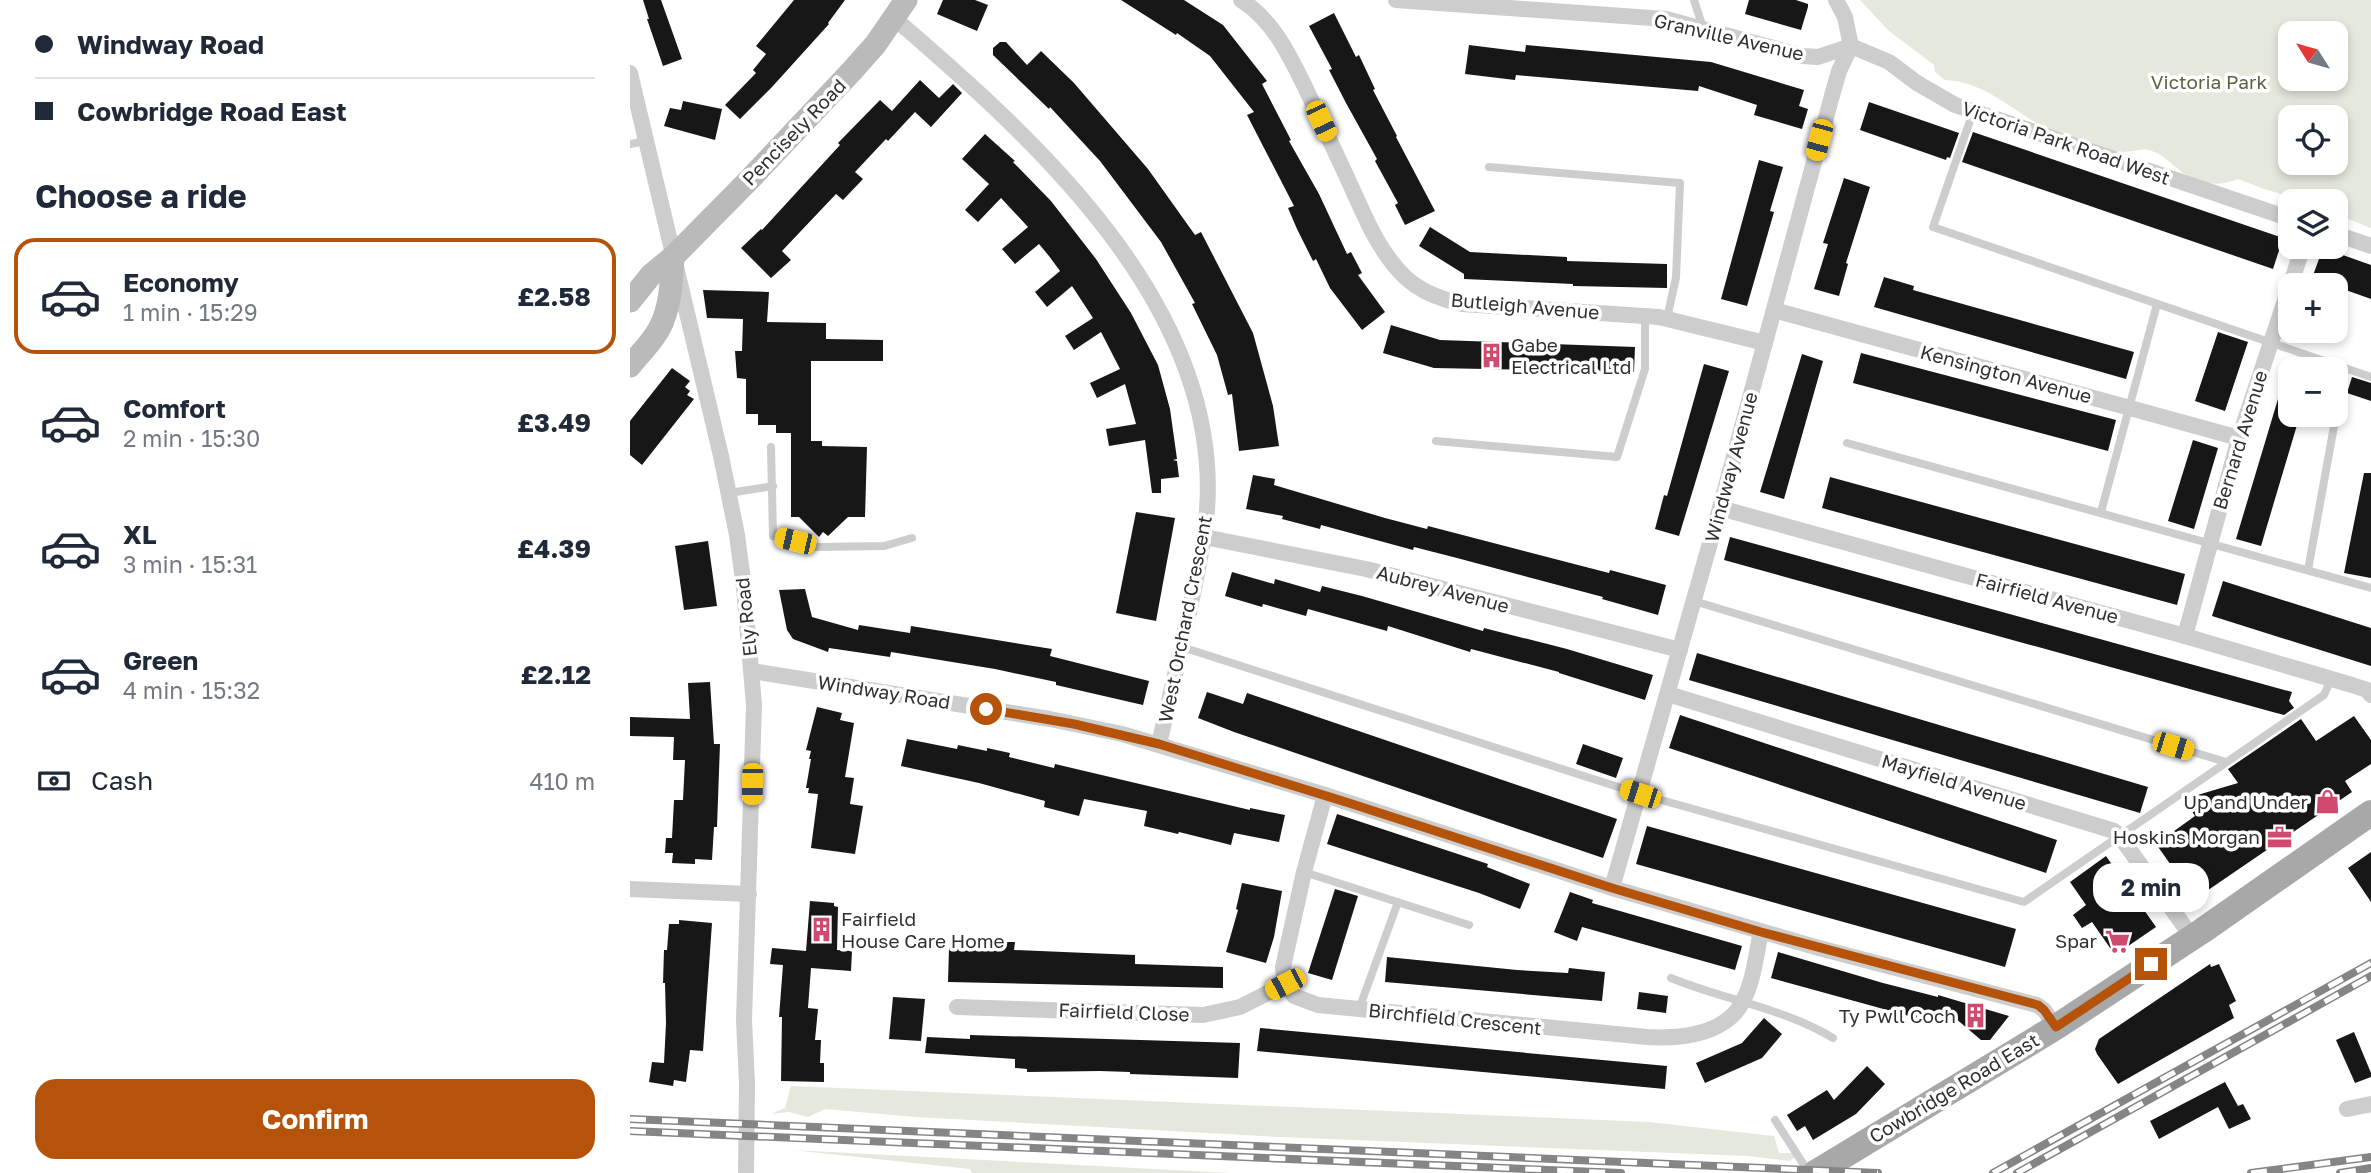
<!DOCTYPE html>
<meta charset="utf-8">
<style>
:root{--surface:#fff;--page:#f6f6f7;--text:#1f2937;--muted:#747a83;--line:#e0e1e3;--accent:#b45309}
body{margin:0;font-family:"Golos Text",sans-serif;background:var(--page);color:var(--text);height:100vh;display:flex;flex-direction:column;font-size:26px;white-space:nowrap}
*{box-sizing:border-box;margin:0}
p{font-size:23px;color:var(--muted)}
.icon{flex:none;width:38px;height:38px;fill:none;stroke:currentColor;stroke-width:2;stroke-linecap:round;stroke-linejoin:round}
.map{position:relative;flex:1;overflow:hidden}
.details{display:flex;flex-direction:column;background:var(--surface);width:630px}
.details>*{flex:none}
.guide{display:grid;align-content:center;height:154px;padding:0 35px;background:var(--surface)}
.needle{width:46px;rotate:307deg}
.fabs{position:absolute;left:1648px;top:21px;display:grid;gap:14px}
.fabs a{display:grid;place-items:center;width:70px;height:70px;border-radius:14px;background:var(--surface);box-shadow:0 4px 10px #0003;font-size:35px}
.end{position:absolute;width:32px;height:32px;margin:-16px;border:9px solid #b45309;background:#fff;box-shadow:0 0 0 4px #fff}
.from{border-radius:50%}
.bubble{position:absolute;height:49px;border-radius:21px;background:var(--surface);box-shadow:0 4px 10px #0003;font-size:23px;font-weight:700;line-height:49px;text-align:center}
.car{position:absolute;width:21px;height:42px;margin:-21px -10px;border-radius:9px;box-shadow:0 0 5px 2px #0007;background:linear-gradient(#f5c518 24%,#345 0 40%,#f5c518 0 76%,#345 0 86%,#f5c518 0)}
.guide b{display:flex;align-items:center;gap:24px;height:66px;font-size:26px}
.guide b+b{border-top:2px solid var(--line)}
.guide i{width:18px;height:18px;background:var(--text)}
ul{padding:0;list-style:none}
li{display:flex;align-items:center;gap:21px;height:116px;margin:0 14px 10px;padding:0 21px;border:4px solid transparent;border-radius:21px}
li div{flex:1}
li b{display:block;font-size:26px}
li em{font-style:normal;font-weight:700}
li.active{border-color:var(--accent)}
li>.icon{width:63px;height:63px;stroke-width:1.5}
h2{padding:0 35px;font-size:32px;line-height:84px}
.pay{display:flex;align-items:center;gap:18px;height:77px;padding:0 35px;font-size:26px}
.pay p{margin-inline-start:auto}
.button{display:flex;gap:14px;margin-top:auto;padding:14px 35px}
.button a{flex:1;height:80px;border-radius:21px;background:var(--accent);color:#fff;font-size:28px;font-weight:700;line-height:80px;text-align:center}
main{display:flex;flex:1;min-height:0}
.map>svg:first-child{display:block}
.green{fill:#e5e8dc;fill-rule:evenodd}
.building{fill:#171717}
.lines{fill:none;stroke-linecap:round;stroke-linejoin:round}
.service{stroke:#cdcdcd;stroke-width:8}
.minor{stroke:#cdcdcd;stroke-width:16}
.secondary{stroke:#bababa;stroke-width:23}
.primary{stroke:#a8a8a8;stroke-width:26}
.rail-casing{stroke:#858585;stroke-width:8}
.rail{stroke:#fff;stroke-width:5;stroke-dasharray:16;stroke-linecap:butt}
.route{stroke:#b45309;stroke-width:9}
.labels{text-anchor:middle;stroke-width:7;stroke-linejoin:round;paint-order:stroke}
.street-label{font-size:19px;fill:#303030;stroke:#fff}
.park-label{font-size:19px;fill:#5a6642;stroke:#fff}
.poi-label{font-size:19px;fill:#303030;stroke:#fff;text-anchor:end}
</style>
<main>
<section class="details">
<div class="guide">
<b><i class="from"></i>Windway Road</b>
<b><i></i>Cowbridge Road East</b>
</div>
<h2>Choose a ride</h2>
<ul>
<li class="active"><svg class="icon" aria-label="car" viewBox="0 0 24 24"><path d="M5 17H2v-5l4-1 3-4h7l3 4 3 1v5h-3M9 17h6M6 11h13"/><circle cx="7" cy="17" r="2"/><circle cx="17" cy="17" r="2"/></svg><div><b>Economy</b><p>1 min · 15:29</p></div><em>£2.58</em></li>
<li><svg class="icon" aria-label="car" viewBox="0 0 24 24"><path d="M5 17H2v-5l4-1 3-4h7l3 4 3 1v5h-3M9 17h6M6 11h13"/><circle cx="7" cy="17" r="2"/><circle cx="17" cy="17" r="2"/></svg><div><b>Comfort</b><p>2 min · 15:30</p></div><em>£3.49</em></li>
<li><svg class="icon" aria-label="car" viewBox="0 0 24 24"><path d="M5 17H2v-5l4-1 3-4h7l3 4 3 1v5h-3M9 17h6M6 11h13"/><circle cx="7" cy="17" r="2"/><circle cx="17" cy="17" r="2"/></svg><div><b>XL</b><p>3 min · 15:31</p></div><em>£4.39</em></li>
<li><svg class="icon" aria-label="car" viewBox="0 0 24 24"><path d="M5 17H2v-5l4-1 3-4h7l3 4 3 1v5h-3M9 17h6M6 11h13"/><circle cx="7" cy="17" r="2"/><circle cx="17" cy="17" r="2"/></svg><div><b>Green</b><p>4 min · 15:32</p></div><em>£2.12</em></li>
</ul>
<div class="pay"><svg class="icon" aria-label="cash" viewBox="0 0 24 24"><path d="M3 7h18v10H3z"/><circle cx="12" cy="12" r="2"/></svg>Cash<p>410 m</p></div>
<div class="button"><a>Confirm</a></div>
</section>
<div class="map">
<svg width="1741" height="1173" viewBox="0 0 1741 1173">
<rect width="100%" height="100%" fill="#fff"/>
<g class="green">
<path d="M1230 0H1741V228L1706 214V201H1675L1637 190 1608 179C1588 188 1566 184 1548 169 1539 162 1533 155 1522 151 1511 147 1502 153 1491 152 1469 152 1444 140 1424 132 1387 116 1357 81 1315 80L1305 72 1304 65 1259 31ZM1661 33H1706V79H1661ZM1661 117H1706V163H1661Z"/>
<polygon points="161,1086 1019,1122 1144,1136 1149,1153 1171,1153 1160,1161 1118,1156 651,1137 286,1117 195,1109 178,1117 159,1112 141,1114 155,1108"/>
<polygon points="162,1150 600,1173 342,1173 340,1169"/>
</g>
<g class="building">
<polygon points="13,0 31,0 52,59 33,66 17,19 19,19"/>
<polygon points="164,0 215,0 198,23 199,24 142,87 110,119 95,105 126,73 123,70 136,54 126,46"/>
<polygon points="313,0 345,0 358,5 347,31 307,14"/>
<polygon points="491,0 554,0 593,25 637,81 632,84 661,140 659,141 689,194 717,254 721,252 732,273 728,275 755,312 732,330 700,288 686,259 683,261 667,229 658,208 664,206 617,115 624,112 580,56 547,33 546,35"/>
<polygon points="1119,0 1166,0 1178,4 1178,7 1171,30 1115,14"/>
<polygon points="704,13 726,57 729,55 745,89 743,90 767,136 766,137 805,211 775,225 765,205 768,203 745,161 747,159 716,103 699,70 702,69 679,26"/>
<polygon points="370,42 376,42 397,65 411,51 444,83 518,169 565,235 571,232 623,333 643,406 649,446 609,451 602,394 598,395 587,355 562,304 565,303 531,242 470,161 420,107 419,109 363,55 363,48"/>
<polygon points="839,45 895,52 896,45 1081,62 1174,90 1169,106 1178,109 1172,129 1124,115 1127,105 1069,86 1068,91 886,75 885,80 835,74"/>
<polygon points="290,80 309,98 323,84 332,93 301,127 285,112 258,141 256,139 225,172 233,179 213,200 206,194 152,251 161,260 141,278 111,248 131,229 132,230 210,145 208,143 250,100 262,111"/>
<polygon points="53,101 92,109 85,140 34,126 40,108 51,110"/>
<polygon points="1239,102 1329,133 1320,158 1317,157 1316,160 1230,130"/>
<polygon points="1343,132 1653,238 1643,269 1332,162"/>
<polygon points="355,134 385,161 383,162 421,201 466,259 501,313 528,365 540,409 547,459 543,460 547,461 549,477 531,479 531,493 522,493 515,440 479,446 476,429 506,424 495,384 467,398 460,383 490,369 471,332 444,350 435,336 463,318 442,286 417,307 405,292 430,271 419,256 409,244 385,264 372,249 398,227 371,198 348,222 335,210 359,184 332,159"/>
<polygon points="1129,160 1153,167 1140,211 1144,212 1117,306 1091,299"/>
<polygon points="1214,178 1240,187 1216,263 1218,264 1209,296 1184,289 1198,244 1193,243"/>
<polygon points="800,227 840,252 937,257 937,261 1037,264 1037,288 943,286 943,284 834,279 834,274 789,246"/>
<polygon points="1693,248 1741,265 1741,299 1682,278"/>
<polygon points="1254,277 1284,286 1283,290 1504,352 1496,379 1244,307"/>
<polygon points="73,290 139,292 137,322 196,323 196,339 253,340 253,361 181,361 181,441 192,441 192,446 237,447 235,517 218,517 198,536 193,532 189,537 169,517 161,517 161,433 146,433 146,425 128,425 128,414 116,414 116,379 107,378 105,351 112,351 113,319 77,318"/>
<polygon points="761,325 810,340 1005,347 1004,372 804,368 753,353"/>
<polygon points="1588,332 1618,342 1595,411 1565,401"/>
<polygon points="1231,353 1486,420 1478,451 1223,383"/>
<polygon points="1172,354 1193,361 1154,499 1130,492"/>
<polygon points="1074,364 1099,371 1049,536 1025,529 1034,495 1037,496"/>
<polygon points="42,368 60,381 55,387 60,391 57,395 64,399 12,465 0,455 0,421"/>
<polygon points="1657,369 1661,370 1661,415 1670,415 1631,546 1606,539"/>
<polygon points="1722,377 1741,383 1741,401 1717,393"/>
<polygon points="1563,440 1588,448 1564,529 1538,521"/>
<polygon points="1734,473 1741,473 1741,578 1714,573"/>
<polygon points="623,475 645,479 644,485 755,518 797,529 798,526 979,573 980,570 1036,585 1028,615 972,599 973,597 827,558 784,547 783,550 691,525 690,529 652,519 653,516 616,509"/>
<polygon points="1200,477 1555,574 1547,605 1192,508"/>
<polygon points="506,512 545,518 526,621 486,613"/>
<polygon points="1100,537 1662,692 1659,701 1664,708 1654,715 1639,711 1094,560"/>
<polygon points="78,541 87,606 54,610 45,546"/>
<polygon points="602,572 644,584 645,579 690,592 692,586 732,596 853,631 854,628 937,649 1023,675 1015,700 929,673 929,672 841,649 840,652 758,626 757,631 678,609 676,616 633,604 632,607 595,596"/>
<polygon points="1593,581 1741,628 1741,666 1582,616"/>
<polygon points="175,589 182,617 228,630 229,625 280,633 281,626 422,649 420,656 519,681 513,705 426,685 426,682 365,669 261,652 260,657 199,648 198,652 163,639 157,630 149,590"/>
<polygon points="1067,653 1518,787 1510,813 1059,680"/>
<polygon points="80,682 84,744 90,744 87,827 84,827 82,860 65,859 65,864 42,863 43,853 35,853 36,838 42,838 44,800 53,800 55,760 43,760 44,737 0,736 0,717 60,719 58,683"/>
<polygon points="577,692 613,704 617,693 987,819 973,858 604,732 568,718"/>
<polygon points="187,707 212,713 210,720 224,723 215,777 224,778 220,804 233,806 225,854 181,848 188,794 178,793 179,788 176,788 181,759 179,759 181,751 176,750"/>
<polygon points="1050,715 1427,840 1416,873 1039,748"/>
<polygon points="1724,716 1741,740 1741,764 1715,781 1722,792 1565,899 1526,844 1565,816 1554,799 1608,783 1598,769 1671,719 1686,741"/>
<polygon points="277,739 327,749 328,745 357,751 357,748 380,753 379,757 424,768 425,764 620,810 620,808 655,815 649,842 604,833 601,845 549,832 548,834 514,826 517,811 454,799 449,816 414,807 415,801 349,783 271,766"/>
<polygon points="953,744 993,758 986,778 946,764"/>
<polygon points="707,814 858,864 857,867 900,884 890,909 849,893 697,844"/>
<polygon points="1017,826 1386,929 1375,967 1006,864"/>
<polygon points="1741,852 1741,902 1718,868"/>
<polygon points="1476,856 1526,927 1485,955 1462,922 1452,928 1443,915 1456,905 1440,882"/>
<polygon points="612,883 652,891 644,937 636,963 596,952 608,910 606,909"/>
<polygon points="705,889 728,896 702,980 678,973"/>
<polygon points="940,892 963,900 962,903 1112,946 1105,970 952,927 947,941 924,932"/>
<polygon points="180,901 204,903 204,906 208,907 207,950 222,951 221,971 181,968 178,1008 188,1009 185,1040 191,1040 190,1063 194,1063 194,1082 151,1081 152,1017 149,1017 153,965 140,964 142,948 176,951"/>
<polygon points="49,920 82,923 73,1051 60,1050 56,1082 44,1080 43,1086 19,1082 22,1062 34,1063 36,1023 35,983 33,983 34,950 37,950 39,924 49,924"/>
<polygon points="368,942 385,942 384,950 505,955 505,964 593,967 593,988 318,982 319,948 367,950"/>
<polygon points="1148,952 1253,983 1308,997 1308,995 1379,1016 1360,1040 1351,1040 1325,1018 1299,1011 1297,1021 1141,978"/>
<polygon points="757,957 887,970 938,973 939,968 975,972 972,1001 755,982"/>
<polygon points="1580,964 1581,967 1589,964 1606,1001 1599,1005 1604,1018 1488,1084 1467,1054 1465,1049 1469,1039"/>
<polygon points="1009,992 1038,996 1036,1013 1007,1009"/>
<polygon points="263,997 295,999 291,1041 259,1039"/>
<polygon points="1134,1018 1152,1034 1132,1058 1075,1083 1066,1063 1112,1043"/>
<polygon points="630,1028 1037,1066 1035,1089 627,1051"/>
<polygon points="1724,1032 1741,1073 1741,1077 1725,1083 1706,1040"/>
<polygon points="340,1035 610,1043 608,1078 500,1074 500,1072 470,1071 397,1072 397,1069 385,1068 385,1059 295,1053 297,1037 340,1039"/>
<polygon points="1237,1066 1255,1084 1226,1114 1183,1140 1175,1126 1167,1131 1157,1115 1197,1090 1204,1100"/>
<polygon points="1595,1082 1608,1106 1613,1104 1621,1119 1599,1129 1588,1107 1529,1139 1520,1121"/>
</g>
<g class="lines">
<g class="service">
<polyline points="1064,0 1073,28"/>
<polyline points="1343,112 1303,227 1741,377"/>
<polyline points="0,144 16,141"/>
<polyline points="859,167 1050,183 1046,278 1037,318"/>
<polyline points="1706,412 1714,368"/>
<polyline points="806,441 987,457 1015,369 1015,315"/>
<polyline points="1217,443 1741,588"/>
<polyline points="141,447 143,536 187,547 254,546 282,538"/>
<polyline points="99,493 143,486"/>
<polyline points="1471,512 1527,304"/>
<polyline points="1678,570 1706,415"/>
<polyline points="1064,601 1596,762"/>
<polyline points="552,647 1010,794 1394,902 1694,695 1701,679"/>
<polyline points="674,872 839,925"/>
<path d="M1041 978C1094 1000 1154 1008 1203 1038"/>
<polyline points="729,1009 768,902"/>
<polyline points="1145,1120 1179,1173"/>
</g>
<g class="minor">
<path d="M611 0C643 20 660 56 676 89 691 121 706 153 721 186 735 217 749 252 775 277 791 292 810 299 832 304L1029 317 1135 343"/>
<polyline points="766,0 1036,19 1173,56 1188,57 1221,46"/>
<polyline points="1206,0 1215,17 1221,46"/>
<path d="M264 18C405 139 592 306 577 510 575 537 569 563 564 589 553 641 541 692 529 744"/>
<polyline points="1221,46 1259,62 1287,83 1325,105 1661,219"/>
<polyline points="0,73 91,456 107,535 114,588 124,705 114,1020 117,1083 116,1173"/>
<polyline points="1706,234 1741,246"/>
<polyline points="1144,310 1609,438"/>
<polyline points="1090,508 1555,636 1722,685 1737,690 1741,695"/>
<polyline points="574,537 736,569 1050,650"/>
<polyline points="1555,636 1609,438 1673,247"/>
<polyline points="122,671 420,719 492,734 695,795 982,888 1189,948 1407,1005 1414,1010 1426,1027"/>
<polyline points="1038,694 1484,831 1489,835 1562,937"/>
<path d="M695 795 674 872 653 967 655 984 664 996 688 1005 1017 1037C1050 1039 1096 1035 1113 1001 1124 980 1126 954 1131 932"/>
<polyline points="982,888 1090,508 1203,92 1209,71 1221,46"/>
<polyline points="0,889 119,894"/>
<polyline points="327,1007 573,1015 610,1007 655,984"/>
<polyline points="1717,1109 1741,1104"/>
</g>
<g class="secondary">
<polyline points="0,301 21,275 43,257 121,178 220,73 245,45 276,0"/>
<path d="M0 366C8 356 17 347 24 337 41 314 41 284 43 257"/>
</g>
<polyline class="primary" points="1185,1173 1426,1027 1572,931 1741,813"/>
<defs>
<g id="rail">
<polyline points="0,1119 1248,1173"/>
<polyline points="0,1131 991,1173"/>
<polyline points="1363,1173 1741,963"/>
<polyline points="1387,1173 1741,976"/>
<polyline points="1621,1173 1741,1157"/>
<polyline points="1710,1173 1741,1168"/>
</g>
</defs>
<use href="#rail" class="rail-casing"/>
<use href="#rail" class="rail"/>
</g>
<g class="lines">
<polyline class="route" points="356,709 444,724 529,744 719,803 982,888 1131,932 1408,1005 1414,1010 1426,1027 1521,964"/>
</g>
<defs>
<symbol id="building-bare" viewBox="-9 -9 18 18"><path d="M-4-6H4V6H1V3H-1V6H-4ZM-2.5-4.3h1.7v1.8h-1.7ZM.8-4.3h1.7v1.8H.8ZM-2.5-1h1.7V.8h-1.7ZM.8-1h1.7V.8H.8Z" fill="#d0496e" stroke="#fff" stroke-width="2.5" paint-order="stroke"/></symbol>
<symbol id="shop-bare" viewBox="-9 -9 18 18"><path d="M-5-2.5h2.3a2.7 3.5 0 0 1 5.4 0H5L5.5 6h-11ZM-1.5-2.5h3a1.5 2.3 0 0 0-3 0Z" fill="#d0496e" stroke="#fff" stroke-width="2.5" paint-order="stroke"/></symbol>
<symbol id="office-bare" viewBox="-9 -9 18 18"><path d="M-6-3h4V-5.5h4V-3h4V5H-6ZM-1-4.5V-3h2v-1.5ZM-6 0V1H6V0Z" fill="#d0496e" stroke="#fff" stroke-width="2.5" paint-order="stroke"/></symbol>
<symbol id="supermarket-bare" viewBox="-9 -9 18 18"><path d="M-6-5.5h2.5l.6 2H6L4.5 2H-2.5L-4.4-4H-6ZM-1.5 3.2a1.3 1.3 0 1 0 .1 0ZM3 3.2a1.3 1.3 0 1 0 .1 0Z" fill="#d0496e" stroke="#fff" stroke-width="2.5" paint-order="stroke"/></symbol>
</defs>
<g fill-rule="evenodd">
<use href="#building-bare" x="844" y="338" width="35" height="35"/>
<use href="#shop-bare" x="1680" y="784" width="35" height="35"/>
<use href="#office-bare" x="1632" y="820" width="35" height="35"/>
<use href="#building-bare" x="174" y="912" width="35" height="35"/>
<use href="#supermarket-bare" x="1470" y="924" width="35" height="35"/>
<use href="#building-bare" x="1328" y="998" width="35" height="35"/>
</g>
<g class="labels">
<g class="street-label">
<text transform="translate(1099 37) rotate(13)" y="7">Granville Avenue</text>
<text transform="translate(164 132) rotate(-46)" y="7">Pencisely Road</text>
<text transform="translate(1436 143) rotate(19)" y="7">Victoria Park Road West</text>
<text transform="translate(895 306) rotate(5)" y="7">Butleigh Avenue</text>
<text transform="translate(1376 374) rotate(15)" y="7">Kensington Avenue</text>
<text transform="translate(1610 440) rotate(-73)" y="7">Bernard Avenue</text>
<text transform="translate(1101 467) rotate(-75)" y="7">Windway Avenue</text>
<text transform="translate(813 589) rotate(15)" y="7">Aubrey Avenue</text>
<text transform="translate(1417 598) rotate(15)" y="7">Fairfield Avenue</text>
<text transform="translate(116 617) rotate(-96)" y="7">Ely Road</text>
<text transform="translate(555 619) rotate(-79)" y="7">West Orchard Crescent</text>
<text transform="translate(254 692) rotate(9)" y="7">Windway Road</text>
<text transform="translate(1324 782) rotate(17)" y="7">Mayfield Avenue</text>
<text transform="translate(494 1012) rotate(2)" y="7">Fairfield Close</text>
<text transform="translate(825 1019) rotate(6)" y="7">Birchfield Crescent</text>
<text transform="translate(1324 1088) rotate(-31)" y="7">Cowbridge Road East</text>
</g>
<g class="park-label">
<text x="1579" y="89">Victoria Park</text>
</g>
<g class="poi-label">
<text x="881" y="352" text-anchor="start">Gabe<tspan x="881" dy="22">Electrical Ltd</tspan></text>
<text x="1678" y="809">Up and Under</text>
<text x="1630" y="844">Hoskins Morgan</text>
<text x="211" y="926" text-anchor="start">Fairfield<tspan x="211" dy="22">House Care Home</tspan></text>
<text x="1467" y="948">Spar</text>
<text x="1326" y="1023">Ty Pwll Coch</text>
</g>
</g>
</svg>
<div class="fabs">
<a><svg class="needle" viewBox="-14 -14 28 28"><path d="M0-13l5 13h-10z" fill="#e53935"/><path d="M0 13l5-13h-10z" fill="#747a83"/></svg></a>
<a><svg class="icon" aria-label="locate" viewBox="0 0 24 24"><circle cx="12" cy="12" r="6"/><path d="M12 2v4M12 18v4M2 12h4M18 12h4"/></svg></a>
<a><svg class="icon" aria-label="layers" viewBox="0 0 24 24"><path d="M12 4l9 5-9 5-9-5zM3 14l9 5 9-5"/></svg></a>
<a>+</a>
<a>−</a>
</div>
<i class="end from" style="left:356px;top:709px"></i>
<i class="end" style="left:1521px;top:964px"></i>
<div class="bubble" style="left:1463px;top:863px;width:116px">2 min</div>
<i class="car" style="left:691px;top:121px;rotate:155deg"></i>
<i class="car" style="left:1189px;top:140px;rotate:195deg"></i>
<i class="car" style="left:165px;top:541px;rotate:283deg"></i>
<i class="car" style="left:1543px;top:746px;rotate:107deg"></i>
<i class="car" style="left:122px;top:784px;rotate:181deg"></i>
<i class="car" style="left:1010px;top:794px;rotate:288deg"></i>
<i class="car" style="left:655px;top:984px;rotate:243deg"></i>
</div>
</main>
